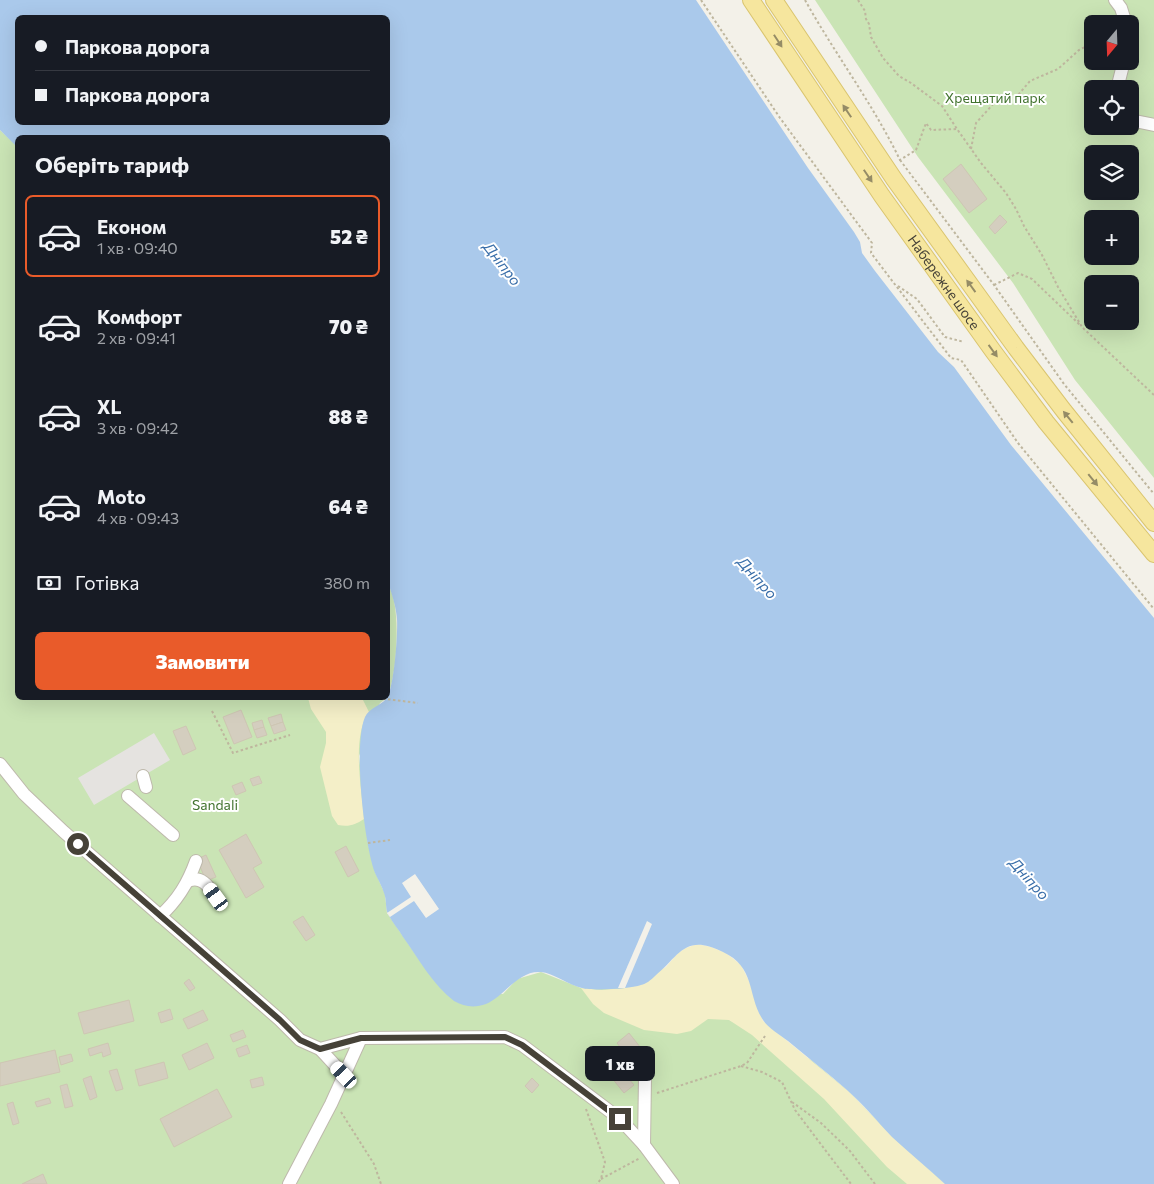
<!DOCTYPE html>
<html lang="uk">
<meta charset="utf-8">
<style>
:root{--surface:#171b24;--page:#242831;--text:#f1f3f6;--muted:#9ea1a6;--line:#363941;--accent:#e95b2a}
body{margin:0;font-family:Commissioner,sans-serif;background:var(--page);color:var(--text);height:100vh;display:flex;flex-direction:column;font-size:19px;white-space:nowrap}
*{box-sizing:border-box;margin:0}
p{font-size:16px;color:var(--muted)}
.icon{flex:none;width:28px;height:28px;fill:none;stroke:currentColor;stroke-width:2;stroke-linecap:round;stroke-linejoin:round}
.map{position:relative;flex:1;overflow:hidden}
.panel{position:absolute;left:15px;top:135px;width:375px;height:565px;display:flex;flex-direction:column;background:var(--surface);border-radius:8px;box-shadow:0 5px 20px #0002}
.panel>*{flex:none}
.banner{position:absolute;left:15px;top:15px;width:375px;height:110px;border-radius:8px;box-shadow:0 5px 20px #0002;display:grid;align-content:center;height:110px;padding:0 20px;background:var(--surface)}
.needle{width:32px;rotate:199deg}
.buttons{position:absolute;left:1084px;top:15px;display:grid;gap:10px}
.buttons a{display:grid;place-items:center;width:55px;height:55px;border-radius:8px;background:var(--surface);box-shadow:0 5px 20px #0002;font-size:25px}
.end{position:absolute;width:22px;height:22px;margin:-11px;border:6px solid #464238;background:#fff;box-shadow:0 0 0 2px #fff}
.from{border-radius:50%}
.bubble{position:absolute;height:35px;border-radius:8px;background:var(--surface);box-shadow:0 5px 20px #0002;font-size:16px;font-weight:800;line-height:35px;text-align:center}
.car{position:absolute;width:15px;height:30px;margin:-15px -8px;border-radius:6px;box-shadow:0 0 4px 1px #0007;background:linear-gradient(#fff 24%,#345 0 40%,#fff 0 76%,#345 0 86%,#fff 0)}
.banner b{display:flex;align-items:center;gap:18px;height:48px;font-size:19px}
.banner b+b{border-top:1px solid var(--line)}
.banner i{width:12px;height:12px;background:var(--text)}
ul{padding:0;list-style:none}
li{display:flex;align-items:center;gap:15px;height:82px;margin:0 10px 8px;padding:0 10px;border:2px solid transparent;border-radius:8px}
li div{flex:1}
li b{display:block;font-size:19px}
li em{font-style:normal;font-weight:800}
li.selected{border-color:var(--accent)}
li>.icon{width:45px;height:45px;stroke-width:1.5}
h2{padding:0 20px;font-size:22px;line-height:60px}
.pay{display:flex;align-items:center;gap:12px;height:55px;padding:0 20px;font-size:19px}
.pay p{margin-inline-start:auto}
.action{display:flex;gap:10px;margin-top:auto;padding:10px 20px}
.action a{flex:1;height:58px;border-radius:8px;background:var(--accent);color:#fff;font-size:20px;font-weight:800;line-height:58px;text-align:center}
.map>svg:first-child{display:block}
.green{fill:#cae4b5;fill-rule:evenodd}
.sand{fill:#f4efc8}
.parking{fill:#e5e3e0}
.water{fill:#aac9eb;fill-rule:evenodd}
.pier{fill:#f3f1e9}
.building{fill:#d4cebf;stroke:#cec6b3}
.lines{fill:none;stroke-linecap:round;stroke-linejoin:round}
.minor-casing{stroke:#beb9ac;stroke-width:14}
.major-casing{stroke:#dac56f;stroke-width:18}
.path{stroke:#beb69e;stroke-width:2;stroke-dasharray:2.5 2.5;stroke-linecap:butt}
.minor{stroke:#fff;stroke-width:12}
.major{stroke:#f6e69e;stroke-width:16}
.oneway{fill:#958c66}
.route{stroke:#464238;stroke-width:6}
.labels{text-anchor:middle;stroke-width:4;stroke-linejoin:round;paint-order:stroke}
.park-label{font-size:14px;fill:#42732f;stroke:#fff}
.street-label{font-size:14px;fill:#464238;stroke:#fff}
.water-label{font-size:15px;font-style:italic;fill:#396ea9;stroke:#fff}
</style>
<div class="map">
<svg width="1154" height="1184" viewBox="0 0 1154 1184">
<rect width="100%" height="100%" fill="#f3f1e9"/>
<g class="green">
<path d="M815 0H1154V478L1075 380 1013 283 918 157ZM1092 24H1130V61H1092ZM1092 89H1130V126H1092ZM1092 154H1130V191H1092ZM1092 219H1130V256H1092ZM1092 284H1130V321H1092Z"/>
<polygon points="0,130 18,147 18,698 387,698 380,703 359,756 368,844 375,872 385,894 387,913 418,958 442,988 503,994 517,979 541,972 581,988 650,981 811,1060 848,1091 893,1137 945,1184 0,1184"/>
<path d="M388 582C390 588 393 595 394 601 399 625 397 673 388 696Z"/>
</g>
<g class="sand">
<path d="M308 698H362L369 712C351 737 362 790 364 819 355 825 349 827 338 825L332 816 320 767 326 743V732L311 709Z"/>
<polygon points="697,944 711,947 726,953 741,965 751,985 755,1001 763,1021 848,1091 893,1137 945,1184 907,1184 887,1167 824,1099 752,1035 729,1020 708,1019 691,1031 677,1034 644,1030 604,1013 593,1004 581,988 601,990 625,988 666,967 678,953 686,948"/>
</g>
<polygon class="parking" points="154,733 170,760 94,805 78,778"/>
<path class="water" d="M0 0H696L808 168 854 232 860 242 862 253 875 271 938 352 954 367 1011 445 1154 618V1184H945C928 1168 909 1153 892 1137 877 1121 863 1104 847 1090 828 1073 807 1057 788 1041 780 1035 768 1028 763 1020 747 996 756 967 723 952 685 933 680 955 655 976 651 980 646 984 641 985 630 989 592 991 582 988 569 985 553 973 541 972 518 970 505 996 486 1004 475 1008 464 1007 454 1001 433 985 418 958 403 937 399 930 392 922 388 914 385 908 387 900 384 893 382 886 378 880 375 873 364 844 353 744 365 717 369 708 380 706 386 699 394 691 398 633 397 619 396 606 392 595 388 582V138H18L17 147 0 130ZM18 18H388V122H18Z"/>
<g class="pier">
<polygon points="415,874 439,909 426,918 414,901 390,917 387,913 411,897 402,883"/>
<polygon points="647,921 652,924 625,988 618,988"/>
</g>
<g class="building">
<polygon points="961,164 987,199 969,213 943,179"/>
<polygon points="1000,215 1007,222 995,234 989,227"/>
<polygon points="241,710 252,737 234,744 223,717"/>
<polygon points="281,714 283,722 271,726 268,718"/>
<polygon points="262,720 264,727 254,730 252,723"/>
<polygon points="283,722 286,730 274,734 271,726"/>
<polygon points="186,726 196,749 183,755 173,731"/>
<polygon points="264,727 267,735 257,738 254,730"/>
<polygon points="259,776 262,783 253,786 250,779"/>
<polygon points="242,782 246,791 236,795 232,786"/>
<polygon points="246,834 262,863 253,868 264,887 246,898 219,850"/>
<polygon points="346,846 359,871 348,877 335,852"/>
<polygon points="206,855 216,877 206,881 197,859"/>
<polygon points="303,916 315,935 306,941 293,922"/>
<polygon points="189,979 195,988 190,991 184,983"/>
<polygon points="129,1000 134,1021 84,1034 78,1013"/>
<polygon points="170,1009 173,1019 161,1023 158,1013"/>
<polygon points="203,1010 208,1020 188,1029 183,1019"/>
<polygon points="243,1030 246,1037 233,1042 230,1035"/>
<polygon points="629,1033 652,1062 639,1072 617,1043"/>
<polygon points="108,1043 111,1054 103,1057 102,1052 90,1056 88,1049"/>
<polygon points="207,1043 214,1058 189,1070 182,1055"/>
<polygon points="247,1045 250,1053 239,1057 236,1049"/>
<polygon points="55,1050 60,1072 0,1086 0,1063"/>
<polygon points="71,1054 73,1061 61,1065 59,1057"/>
<polygon points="612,1059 634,1085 624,1093 603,1067"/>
<polygon points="164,1062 168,1078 139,1086 135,1070"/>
<polygon points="117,1069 123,1089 116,1091 109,1071"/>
<polygon points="91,1076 97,1097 90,1100 83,1079"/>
<polygon points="262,1077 264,1085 252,1088 250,1080"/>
<polygon points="532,1078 539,1085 532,1093 525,1086"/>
<polygon points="67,1084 73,1106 65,1108 60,1086"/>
<polygon points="217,1089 232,1117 174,1147 160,1119"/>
<polygon points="49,1098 51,1103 37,1107 35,1102"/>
<polygon points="13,1102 19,1123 13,1125 7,1104"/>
<polygon points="43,1174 47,1184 22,1184"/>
</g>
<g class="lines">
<defs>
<g id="minor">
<polyline points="1115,0 1121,8 1126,24"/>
<polyline points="1117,89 1124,61"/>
<polyline points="1130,120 1154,125"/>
<polyline points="0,764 24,794 64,832 280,1020 300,1040 320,1049 361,1038 505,1037 522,1045 620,1119 644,1145 673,1184"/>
<polyline points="143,776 146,787"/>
<polyline points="128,796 173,835"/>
<path d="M188 881C202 875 209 887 216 897"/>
<path d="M160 916C178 900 188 883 196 861"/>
<polyline points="320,1049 344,1075"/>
<polyline points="644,1145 645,1077"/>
<polyline points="289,1184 331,1104 361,1038"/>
</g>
<g id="major">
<path id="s1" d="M751 0 882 196 993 351 1046 422 1154 554"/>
<polyline points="774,0 894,179 1016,348 1064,411 1154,523"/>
</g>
</defs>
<use href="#minor" class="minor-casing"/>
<use href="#major" class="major-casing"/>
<g class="path">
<polyline points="701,0 780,118 872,243 871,253 951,358 961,360 1018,443 1154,609"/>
<path d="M805 0C835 54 873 104 900 160L916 150 926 123 931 130 957 129 981 163 1006 193 1016 209 1024 226 1042 255 1058 287 1082 327"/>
<polyline points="858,0 865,11 866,19 869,24 871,37 883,58 899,76 911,83 942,106 957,129"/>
<polyline points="971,149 976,123 995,102 1001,99 1013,98 1018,95 1030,81 1058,69 1079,50 1089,45 1092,40"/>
<polyline points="900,160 994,285 1064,384 1154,494"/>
<polyline points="994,285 1018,273 1032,279 1080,325"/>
<polyline points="898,286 917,299 945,337 964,342"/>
<polyline points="1083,328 1154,395"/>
<polyline points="363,699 386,699 418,703"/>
<polyline points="212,711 233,753 290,735"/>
<polyline points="368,843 390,840"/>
<polyline points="741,1066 762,1072 782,1082 795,1110 851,1184"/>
<polyline points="657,1093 741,1066 747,1063 765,1036"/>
<polyline points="792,1102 821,1123 850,1151 875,1184"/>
<polyline points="586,1109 605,1162 601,1179 597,1184"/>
<polyline points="341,1112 374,1164 381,1184"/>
<polyline points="601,1179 640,1158"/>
</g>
<use href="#minor" class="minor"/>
<use href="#major" class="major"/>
</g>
<defs><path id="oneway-solid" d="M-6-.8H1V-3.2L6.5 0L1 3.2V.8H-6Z" transform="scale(1.25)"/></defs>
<g class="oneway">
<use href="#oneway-solid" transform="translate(778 41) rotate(57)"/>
<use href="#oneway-solid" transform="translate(847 111) rotate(-124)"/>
<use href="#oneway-solid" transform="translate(868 176) rotate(56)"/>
<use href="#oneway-solid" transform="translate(971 286) rotate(-126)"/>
<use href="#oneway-solid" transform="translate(993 351) rotate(54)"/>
<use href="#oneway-solid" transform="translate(1068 417) rotate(-129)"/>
<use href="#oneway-solid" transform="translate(1093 480) rotate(51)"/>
</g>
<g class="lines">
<polyline class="route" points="78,844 280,1020 300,1040 320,1049 361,1038 505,1037 522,1045 620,1119"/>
</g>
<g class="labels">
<g class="park-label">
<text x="995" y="103">Хрещатий парк</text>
<text x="215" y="810">Sandali</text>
</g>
<g class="street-label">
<text dy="5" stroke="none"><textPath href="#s1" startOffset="342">Набережне шосе</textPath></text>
</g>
<g class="water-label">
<text transform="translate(502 264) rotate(52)" y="5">Дніпро</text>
<text transform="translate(757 578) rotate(48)" y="5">Дніпро</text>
<text transform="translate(1029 879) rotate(48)" y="5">Дніпро</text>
</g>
</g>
</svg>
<div class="buttons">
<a><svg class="needle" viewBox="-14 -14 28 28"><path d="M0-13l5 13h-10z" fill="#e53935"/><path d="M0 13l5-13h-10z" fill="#9ea1a6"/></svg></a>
<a><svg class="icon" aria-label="locate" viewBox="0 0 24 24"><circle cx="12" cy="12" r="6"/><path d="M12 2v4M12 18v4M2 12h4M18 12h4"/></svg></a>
<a><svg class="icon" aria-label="layers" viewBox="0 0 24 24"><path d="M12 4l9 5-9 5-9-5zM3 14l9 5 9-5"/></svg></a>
<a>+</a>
<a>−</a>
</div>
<i class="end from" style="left:78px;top:844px"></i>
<i class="end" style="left:620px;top:1119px"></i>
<div class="bubble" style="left:585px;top:1046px;width:70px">1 хв</div>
<i class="car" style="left:216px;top:897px;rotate:324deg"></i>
<i class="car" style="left:344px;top:1075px;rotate:317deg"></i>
<div class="banner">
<b><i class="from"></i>Паркова дорога</b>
<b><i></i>Паркова дорога</b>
</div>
<section class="panel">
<h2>Оберіть тариф</h2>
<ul>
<li class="selected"><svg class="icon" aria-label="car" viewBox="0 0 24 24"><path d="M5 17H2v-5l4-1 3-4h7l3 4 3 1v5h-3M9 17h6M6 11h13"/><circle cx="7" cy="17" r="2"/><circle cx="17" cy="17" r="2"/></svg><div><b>Економ</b><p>1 хв · 09:40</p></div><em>52 ₴</em></li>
<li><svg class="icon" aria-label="car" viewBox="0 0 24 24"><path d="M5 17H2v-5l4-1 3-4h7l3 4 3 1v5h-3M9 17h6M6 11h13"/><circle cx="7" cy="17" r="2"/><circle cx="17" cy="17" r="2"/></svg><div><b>Комфорт</b><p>2 хв · 09:41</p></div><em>70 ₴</em></li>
<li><svg class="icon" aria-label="car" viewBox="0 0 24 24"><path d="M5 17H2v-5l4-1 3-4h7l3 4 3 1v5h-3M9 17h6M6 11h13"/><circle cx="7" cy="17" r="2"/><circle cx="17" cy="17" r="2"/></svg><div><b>XL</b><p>3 хв · 09:42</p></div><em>88 ₴</em></li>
<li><svg class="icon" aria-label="car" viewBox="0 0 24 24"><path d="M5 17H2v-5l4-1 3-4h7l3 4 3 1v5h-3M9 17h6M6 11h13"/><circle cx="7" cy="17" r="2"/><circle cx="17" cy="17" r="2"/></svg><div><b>Moto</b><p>4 хв · 09:43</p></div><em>64 ₴</em></li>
</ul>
<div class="pay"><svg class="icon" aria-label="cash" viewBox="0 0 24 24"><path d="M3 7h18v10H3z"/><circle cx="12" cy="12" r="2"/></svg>Готівка<p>380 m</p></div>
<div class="action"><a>Замовити</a></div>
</section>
</div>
